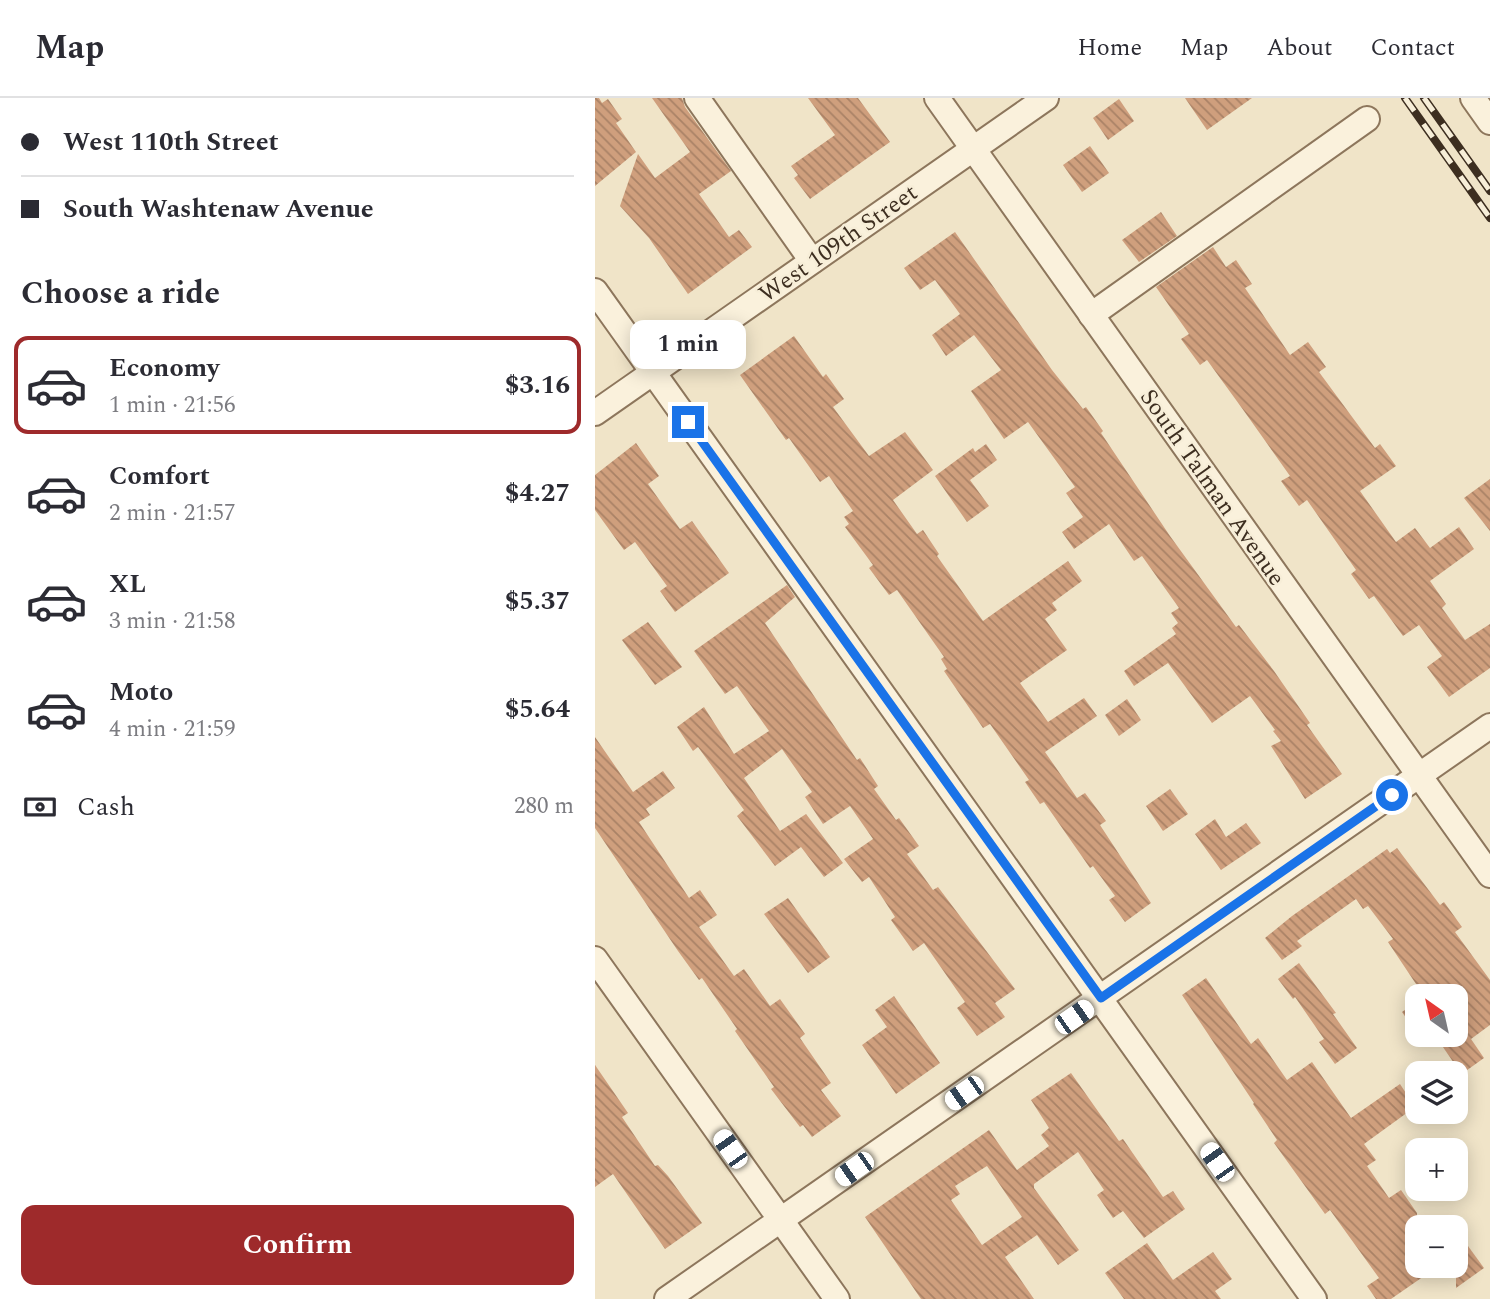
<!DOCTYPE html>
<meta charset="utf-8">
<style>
:root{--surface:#fff;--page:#f2f2f3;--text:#2b2b33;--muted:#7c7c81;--line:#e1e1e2;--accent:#9e2a2b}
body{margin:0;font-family:Spectral,serif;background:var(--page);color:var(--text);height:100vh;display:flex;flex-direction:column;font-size:26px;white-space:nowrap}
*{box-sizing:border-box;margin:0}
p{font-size:23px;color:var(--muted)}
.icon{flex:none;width:38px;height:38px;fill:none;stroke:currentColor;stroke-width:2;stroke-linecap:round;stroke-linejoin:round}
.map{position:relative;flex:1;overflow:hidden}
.side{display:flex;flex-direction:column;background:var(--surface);width:595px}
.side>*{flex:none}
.top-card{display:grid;align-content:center;height:154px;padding:0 21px;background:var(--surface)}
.needle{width:46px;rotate:326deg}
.controls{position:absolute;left:810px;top:886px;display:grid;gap:14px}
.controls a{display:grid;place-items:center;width:63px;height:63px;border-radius:14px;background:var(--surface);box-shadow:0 4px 18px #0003;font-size:35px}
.end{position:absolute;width:32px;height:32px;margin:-16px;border:9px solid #1a73e8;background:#fff;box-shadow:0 0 0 4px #fff}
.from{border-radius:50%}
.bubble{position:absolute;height:49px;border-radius:14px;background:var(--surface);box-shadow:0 4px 18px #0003;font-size:23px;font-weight:700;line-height:49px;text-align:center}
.car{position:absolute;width:21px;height:42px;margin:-21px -10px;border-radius:9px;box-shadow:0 0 5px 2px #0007;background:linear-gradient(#fff 24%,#345 0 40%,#fff 0 76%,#345 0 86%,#fff 0)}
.top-card b{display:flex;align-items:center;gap:24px;height:66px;font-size:26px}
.top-card b+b{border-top:2px solid var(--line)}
.top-card i{width:18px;height:18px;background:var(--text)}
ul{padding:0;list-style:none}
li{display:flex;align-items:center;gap:21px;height:98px;margin:0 14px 10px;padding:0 7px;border:4px solid transparent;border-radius:14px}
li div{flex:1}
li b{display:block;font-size:26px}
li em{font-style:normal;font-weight:700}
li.active{border-color:var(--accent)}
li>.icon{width:63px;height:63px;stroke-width:1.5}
h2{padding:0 21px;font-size:32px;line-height:84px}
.pay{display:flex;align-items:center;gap:18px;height:77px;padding:0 21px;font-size:26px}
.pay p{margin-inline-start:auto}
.button{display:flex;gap:14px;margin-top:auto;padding:14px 21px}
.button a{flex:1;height:80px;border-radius:14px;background:var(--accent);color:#fff;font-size:28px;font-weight:700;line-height:80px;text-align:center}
header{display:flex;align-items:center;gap:42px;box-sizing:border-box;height:98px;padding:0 35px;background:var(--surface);border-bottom:2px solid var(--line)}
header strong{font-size:33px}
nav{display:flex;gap:38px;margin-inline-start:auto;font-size:24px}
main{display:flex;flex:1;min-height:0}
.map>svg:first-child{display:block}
.building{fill:url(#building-back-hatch);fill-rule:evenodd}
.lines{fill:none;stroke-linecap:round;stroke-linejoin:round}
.minor-casing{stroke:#8d765c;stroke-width:28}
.minor{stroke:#faf1dc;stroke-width:24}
.rail-casing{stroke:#3d2e20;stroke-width:8}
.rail{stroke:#f7eed8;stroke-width:5;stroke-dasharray:16;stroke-linecap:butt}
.route{stroke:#1a73e8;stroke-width:9}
.labels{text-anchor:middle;stroke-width:5;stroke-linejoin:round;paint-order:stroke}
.street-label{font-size:24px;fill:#3d2e20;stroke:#f7eed8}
</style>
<header>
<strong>Map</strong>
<nav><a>Home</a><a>Map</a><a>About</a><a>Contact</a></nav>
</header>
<main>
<section class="side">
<div class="top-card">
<b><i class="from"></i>West 110th Street</b>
<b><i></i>South Washtenaw Avenue</b>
</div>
<h2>Choose a ride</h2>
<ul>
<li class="active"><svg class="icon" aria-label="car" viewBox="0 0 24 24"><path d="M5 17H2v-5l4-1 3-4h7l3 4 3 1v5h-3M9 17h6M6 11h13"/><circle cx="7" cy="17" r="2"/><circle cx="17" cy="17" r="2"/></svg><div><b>Economy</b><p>1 min · 21:56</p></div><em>$3.16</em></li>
<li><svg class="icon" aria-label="car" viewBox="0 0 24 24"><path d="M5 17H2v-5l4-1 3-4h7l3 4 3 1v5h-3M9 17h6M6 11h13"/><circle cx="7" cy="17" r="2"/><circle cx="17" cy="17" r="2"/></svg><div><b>Comfort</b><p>2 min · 21:57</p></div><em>$4.27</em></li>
<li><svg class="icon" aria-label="car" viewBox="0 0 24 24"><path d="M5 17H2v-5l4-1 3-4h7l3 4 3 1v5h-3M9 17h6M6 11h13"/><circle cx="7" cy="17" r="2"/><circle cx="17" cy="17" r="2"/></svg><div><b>XL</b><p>3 min · 21:58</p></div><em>$5.37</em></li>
<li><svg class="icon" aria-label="car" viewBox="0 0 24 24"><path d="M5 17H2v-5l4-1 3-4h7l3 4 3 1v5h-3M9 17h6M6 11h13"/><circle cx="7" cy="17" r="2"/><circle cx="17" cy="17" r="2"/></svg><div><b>Moto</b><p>4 min · 21:59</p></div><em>$5.64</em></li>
</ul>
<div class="pay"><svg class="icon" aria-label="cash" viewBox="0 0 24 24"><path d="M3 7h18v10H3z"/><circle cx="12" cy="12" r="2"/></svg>Cash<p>280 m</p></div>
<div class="button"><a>Confirm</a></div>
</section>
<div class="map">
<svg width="895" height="1201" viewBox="0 0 895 1201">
<defs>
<pattern id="building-back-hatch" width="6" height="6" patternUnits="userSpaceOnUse" patternTransform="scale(1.75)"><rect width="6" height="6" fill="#cf9f7d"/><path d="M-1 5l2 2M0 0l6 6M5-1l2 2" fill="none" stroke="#a98266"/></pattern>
</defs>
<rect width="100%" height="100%" fill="#f0e4c8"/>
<g class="building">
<polygon points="0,0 4,0 7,5 13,1 27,21 21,25 41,54 0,88"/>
<polygon points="57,0 87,0 90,9 136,73 104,96 134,139 144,132 157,149 93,196 54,140 25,108 43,56 60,80 95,54"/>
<polygon points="213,0 263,0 295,44 215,101 199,80 203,77 196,68 240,37"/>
<polygon points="590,0 657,0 612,32"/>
<polygon points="524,1 539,23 513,42 498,20"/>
<polygon points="495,48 514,75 487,94 468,67"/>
<polygon points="566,114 582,138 544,164 527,142"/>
<polygon points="360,134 457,272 488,311 491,309 508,333 506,335 575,438 641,529 644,527 679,573 715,625 712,627 747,676 710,701 676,648 686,643 678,633 680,632 655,598 617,625 573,565 539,588 529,573 581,536 577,530 583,525 576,515 584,510 547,458 539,463 514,426 479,451 467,434 488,419 471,395 480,389 433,324 409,341 376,293 406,272 379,237 351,258 337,237 365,216 340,182 325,192 309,170"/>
<polygon points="618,149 631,169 641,162 657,186 650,190 695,257 713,244 731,269 724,274 780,350 785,346 801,368 765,393 801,444 820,430 835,450 864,429 879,451 835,483 851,506 847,510 870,542 895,526 895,570 854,599 832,569 847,558 824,527 808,538 779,498 774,501 756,476 761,472 712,402 704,408 686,383 695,378 649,313 612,262 605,267 586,241 594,236 561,189"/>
<polygon points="199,238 228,279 231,276 249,301 238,309 274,358 310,334 338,372 298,402 322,436 328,432 344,456 342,458 388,523 473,463 487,483 457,505 462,512 450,521 472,552 425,585 453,624 489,600 502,618 450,654 482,700 490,695 511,723 505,727 556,805 530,824 514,802 520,798 498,768 495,770 449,704 445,706 430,684 434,682 395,626 388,630 349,573 352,571 346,561 349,559 302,492 294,497 274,470 278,467 250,429 254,426 249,419 258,413 234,378 225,384 194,340 191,342 145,277"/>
<polygon points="41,345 64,378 53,386 85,431 97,423 134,475 80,514 65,493 72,488 40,444 29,452 0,412 0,377"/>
<polygon points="391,346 402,362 375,382 394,408 372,424 340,378 378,350 380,354"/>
<polygon points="895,381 895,433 869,400"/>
<polygon points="192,487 200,499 170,525 262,662 265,660 283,688 279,691 301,722 304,720 324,748 312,756 338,792 343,789 420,891 400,905 410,919 382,938 362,910 370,904 329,845 318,853 296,822 300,819 274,779 267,784 249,761 278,741 255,708 228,726 210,699 217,694 187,651 149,680 185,733 211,716 248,765 229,779 206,749 180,768 142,718 149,712 103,649 98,653 82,629 109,609 139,656 174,633 142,588 130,596 99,553"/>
<polygon points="53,524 87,569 60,587 27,542"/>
<polygon points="532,601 546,622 524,638 510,617"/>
<polygon points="0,639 38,694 68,673 80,690 51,711 55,717 44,724 94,800 105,792 122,817 104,829 139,878 149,871 175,908 185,901 210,936 205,940 236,985 226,992 246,1018 217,1039 208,1027 205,1029 176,991 179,989 140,933 142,931 107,880 104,882 83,853 0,730"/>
<polygon points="575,691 593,716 568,733 551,708"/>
<polygon points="620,721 631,739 651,725 666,745 626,772 600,736"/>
<polygon points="802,750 845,807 849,804 867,829 860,834 895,882 895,927 876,941 889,960 861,980 861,968 839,936 861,936 861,898 829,898 793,844 798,841 773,808 768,811 761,801 702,843 707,848 687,862 670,840 697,818 792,751 795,755"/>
<polygon points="193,800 235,859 213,875 169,816"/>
<polygon points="704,865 741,915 738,916 762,950 740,966 724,944 729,941 700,899 698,901 683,881"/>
<polygon points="611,880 656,946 663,940 692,982 717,964 756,1020 805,986 820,1009 769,1046 781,1062 772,1068 794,1100 806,1092 822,1115 822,1167 845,1167 796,1201 781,1201 772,1188 784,1180 735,1112 730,1116 679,1045 682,1042 658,1006 659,1005 587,897"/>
<polygon points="299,898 345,965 301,996 267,947 292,929 280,912"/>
<polygon points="822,903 824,936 823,937 807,914"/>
<polygon points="0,967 33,1015 27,1019 60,1068 63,1067 73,1078 107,1125 70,1151 18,1076 0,1089"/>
<path d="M476 975 524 1043 528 1041 568 1099 578 1093 590 1111 549 1140 528 1113 518 1120 502 1097 509 1092 483 1054 439 1086V1090L484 1152 463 1167 442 1137 410 1159 439 1201H326L270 1119 394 1032 422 1072 454 1048 446 1037 454 1030 436 1002ZM392 1068 427 1119 387 1147 356 1102 365 1096 360 1088Z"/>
<polygon points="552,1145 578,1182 618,1154 637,1181 620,1193 626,1201 529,1201 510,1175"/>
<polygon points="873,1148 889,1170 861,1190 861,1156"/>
</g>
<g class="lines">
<defs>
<g id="minor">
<polyline points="102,0 217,163"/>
<polyline points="342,0 895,777"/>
<polyline points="878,0 895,24"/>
<polyline points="0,193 719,1201"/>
<polyline points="496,217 772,21"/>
<polyline points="0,315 451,0"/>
<polyline points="0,861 242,1201"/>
<polyline points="72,1201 895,628"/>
</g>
</defs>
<use href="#minor" class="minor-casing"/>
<use href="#minor" class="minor"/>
<defs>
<g id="rail">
<polyline points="810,0 895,120"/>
<polyline points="829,0 895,93"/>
</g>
</defs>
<use href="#rail" class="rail-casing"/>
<use href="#rail" class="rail"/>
</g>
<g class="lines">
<polyline class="route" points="93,324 506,900 797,697"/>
</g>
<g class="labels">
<g class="street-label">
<text transform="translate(243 145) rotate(-35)" y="8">West 109th Street</text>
<text transform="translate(618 389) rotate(55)" y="8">South Talman Avenue</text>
</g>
</g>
</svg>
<div class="controls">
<a><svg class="needle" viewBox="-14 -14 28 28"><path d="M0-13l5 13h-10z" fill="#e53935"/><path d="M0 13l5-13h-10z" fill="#7c7c81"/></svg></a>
<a><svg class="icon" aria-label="layers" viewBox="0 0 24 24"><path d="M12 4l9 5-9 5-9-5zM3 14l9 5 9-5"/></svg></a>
<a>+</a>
<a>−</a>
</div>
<i class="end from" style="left:797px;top:697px"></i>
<i class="end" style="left:93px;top:324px"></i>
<div class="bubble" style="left:35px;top:222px;width:116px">1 min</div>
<i class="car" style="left:479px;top:919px;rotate:55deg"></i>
<i class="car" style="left:369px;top:995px;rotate:235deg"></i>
<i class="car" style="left:135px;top:1051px;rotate:325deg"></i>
<i class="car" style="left:622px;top:1064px;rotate:325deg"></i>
<i class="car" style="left:259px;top:1071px;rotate:235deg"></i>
</div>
</main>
